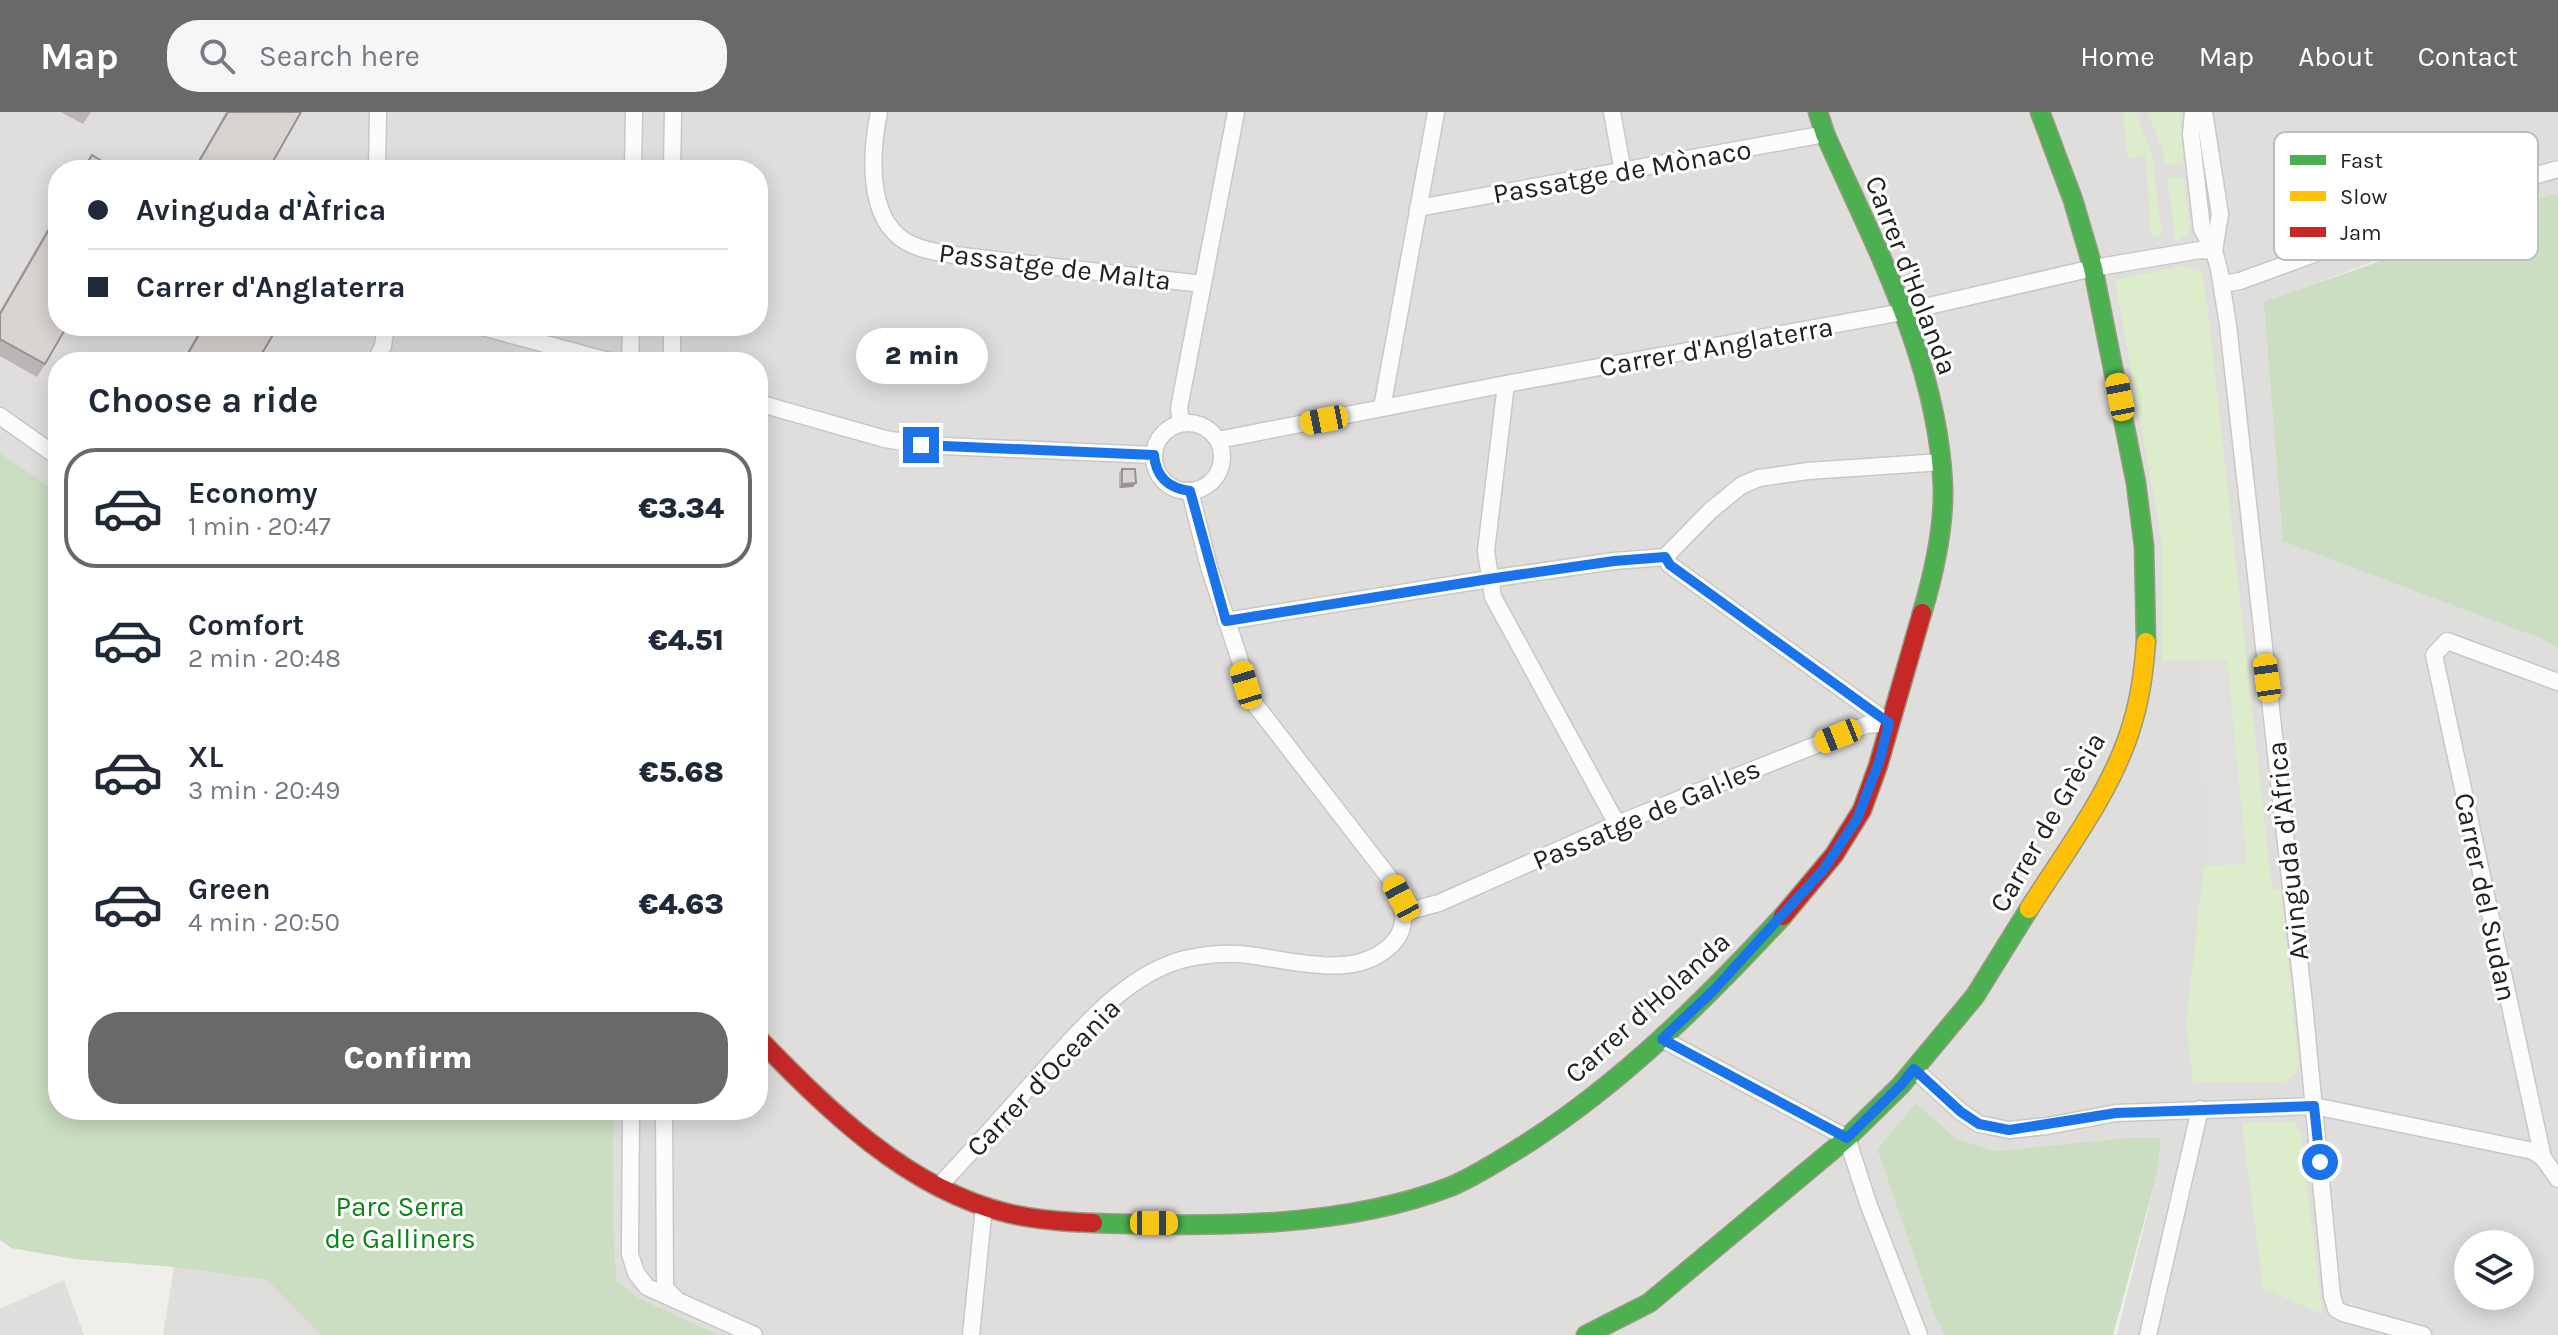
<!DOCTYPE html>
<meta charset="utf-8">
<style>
:root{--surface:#fff;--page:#f6f6f7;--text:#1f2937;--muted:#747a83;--line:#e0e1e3;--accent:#6a6968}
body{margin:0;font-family:Karla,sans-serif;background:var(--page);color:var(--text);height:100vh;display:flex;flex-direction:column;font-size:30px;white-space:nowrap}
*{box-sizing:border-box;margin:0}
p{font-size:26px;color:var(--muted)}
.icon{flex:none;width:44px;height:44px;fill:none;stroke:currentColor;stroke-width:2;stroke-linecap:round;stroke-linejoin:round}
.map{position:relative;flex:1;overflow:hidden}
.sheet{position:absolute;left:48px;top:240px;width:720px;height:768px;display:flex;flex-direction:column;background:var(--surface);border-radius:32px;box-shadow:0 4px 20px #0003}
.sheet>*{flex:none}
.top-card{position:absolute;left:48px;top:48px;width:720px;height:176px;border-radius:32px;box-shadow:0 4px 20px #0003;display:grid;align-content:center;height:176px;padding:0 40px;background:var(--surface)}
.controls{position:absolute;left:2454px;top:1118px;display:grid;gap:16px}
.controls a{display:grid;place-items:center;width:80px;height:80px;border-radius:50%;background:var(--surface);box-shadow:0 4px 20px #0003;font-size:40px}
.end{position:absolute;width:36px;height:36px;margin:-18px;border:10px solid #1a73e8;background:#fff;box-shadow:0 0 0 4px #fff}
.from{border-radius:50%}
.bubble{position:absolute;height:56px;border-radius:28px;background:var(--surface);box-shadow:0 4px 20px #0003;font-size:26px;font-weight:800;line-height:56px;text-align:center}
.car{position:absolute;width:24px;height:48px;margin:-24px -12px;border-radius:10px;box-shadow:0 0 6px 2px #0007;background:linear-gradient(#f5c518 24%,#345 0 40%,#f5c518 0 76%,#345 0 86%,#f5c518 0)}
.top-card b{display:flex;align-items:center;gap:28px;height:76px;font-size:30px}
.top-card b+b{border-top:2px solid var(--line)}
.top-card i{width:20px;height:20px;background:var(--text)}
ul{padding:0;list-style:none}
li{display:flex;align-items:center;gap:24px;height:120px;margin:0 16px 12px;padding:0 24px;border:4px solid transparent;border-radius:32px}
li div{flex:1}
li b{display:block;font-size:30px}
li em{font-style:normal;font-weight:800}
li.current{border-color:var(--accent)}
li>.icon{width:72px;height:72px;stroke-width:1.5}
h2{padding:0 40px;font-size:36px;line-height:96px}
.button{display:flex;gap:16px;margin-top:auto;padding:16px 40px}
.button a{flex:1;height:92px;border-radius:32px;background:var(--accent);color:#fff;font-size:32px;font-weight:800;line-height:92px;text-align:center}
header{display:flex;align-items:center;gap:48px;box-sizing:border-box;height:112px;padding:0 40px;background:var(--accent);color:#fff}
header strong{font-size:38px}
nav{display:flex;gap:44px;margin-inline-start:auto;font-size:28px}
.search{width:560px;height:72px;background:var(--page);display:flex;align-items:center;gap:20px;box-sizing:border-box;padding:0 28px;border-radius:32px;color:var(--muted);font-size:30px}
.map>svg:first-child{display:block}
.residential{fill:#dfdedc;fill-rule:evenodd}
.grass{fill:#ddeccb}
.forest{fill:#cbdec1}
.parking{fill:#e0dfde}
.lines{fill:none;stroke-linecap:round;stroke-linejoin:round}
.street-casing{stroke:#c9c8c7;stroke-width:19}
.fast-casing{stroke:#999a82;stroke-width:21}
.slow-casing{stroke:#999a82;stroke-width:21}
.jam-casing{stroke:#999a82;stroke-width:21}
.street{stroke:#fdfcfc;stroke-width:16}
.fast{stroke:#4caf50;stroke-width:18}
.slow{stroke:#ffc107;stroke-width:18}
.jam{stroke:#c62828;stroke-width:18}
.wall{fill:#b9b6b5}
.shaded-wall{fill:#969493}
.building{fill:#d7d4d2;stroke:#969493;stroke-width:2}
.route{stroke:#1a73e8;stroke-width:10}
.labels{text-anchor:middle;stroke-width:6;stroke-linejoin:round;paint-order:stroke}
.street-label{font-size:28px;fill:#222;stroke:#fff}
.park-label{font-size:28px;fill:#0c8416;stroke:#fff}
.key{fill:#fff;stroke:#bdbdbd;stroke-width:2}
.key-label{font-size:22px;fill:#222}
</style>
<header>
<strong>Map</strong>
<div class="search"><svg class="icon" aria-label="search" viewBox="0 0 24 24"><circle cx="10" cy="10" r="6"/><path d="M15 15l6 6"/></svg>Search here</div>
<nav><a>Home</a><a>Map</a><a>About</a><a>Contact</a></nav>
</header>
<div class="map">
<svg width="2558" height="1223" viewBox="0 0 2558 1223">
<rect width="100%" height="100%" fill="#f0eeeb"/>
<g class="residential">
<path d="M0 0H2558V83H2548L2264 191 2540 526 2558 536V1223H2117L2157 1062 2161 1026H2125L1996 1039 1956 1027 1916 992 1877 1037 1934 1202 1945 1223H719L639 1186 617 1169 613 1116V998H758V250H58V380L0 341ZM58 58H758V214H58ZM2468 1132H2520V1184H2468Z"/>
<polygon points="174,1155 268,1168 321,1223 163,1223"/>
<polygon points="64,1168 84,1223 0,1223 0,1197"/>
</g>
<g class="grass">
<polygon points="2123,0 2135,0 2152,41 2162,123 2152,126 2145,42 2128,47"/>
<polygon points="2147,0 2180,0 2183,52 2165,53 2162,35"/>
<polygon points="2167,66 2184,66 2190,120 2176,131"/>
<polygon points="2183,154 2202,161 2208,199 2272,778 2281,777 2299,958 2286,969 2193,969 2186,912 2204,754 2247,751 2227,548 2162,549 2162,431 2115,168"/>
<polygon points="2294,1010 2301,1022 2322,1202 2263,1176 2242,1011"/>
</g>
<g class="forest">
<polygon points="2548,83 2558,83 2558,536 2540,526 2283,429 2264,190 2428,132"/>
<polygon points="0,341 58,380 58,998 613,998 613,1116 617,1169 639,1186 719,1223 321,1223 267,1168 174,1155 75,1147 11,1136 0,1128"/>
<polygon points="1916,991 1956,1027 1996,1039 2125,1026 2161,1026 2157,1062 2113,1223 1945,1223 1934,1202 1877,1037"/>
</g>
<polygon class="parking" points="2197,548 2227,548 2247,752 2204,754 2206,711"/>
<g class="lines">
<defs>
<g id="street">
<path d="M879 0C871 39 866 105 905 129 920 138 937 140 954 143L1202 172"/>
<polyline points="1612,0 1623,60"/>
<polyline points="2193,0 2191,22 2202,117 2214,139 2219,157 2228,213 2304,892 2332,1184 2336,1197 2343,1201 2423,1223"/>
<polyline points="2204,0 2220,102 2214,139"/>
<polyline points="377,58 378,0"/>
<polyline points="633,58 634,0"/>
<polyline points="672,58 673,0"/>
<polyline points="1418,96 1825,22"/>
<polyline points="2223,172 2240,169 2500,74 2558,57"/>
<polyline points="479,214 612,250"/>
<polyline points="375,250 383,234 386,214"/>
<polyline points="630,250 631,214"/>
<polyline points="672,250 672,214"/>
<polyline points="1506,272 1486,439 1493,485 1617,712"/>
<polyline points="758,291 885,327 921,333 1154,343"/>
<polyline points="1382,296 1436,0"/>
<polyline points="0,304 58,345"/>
<polyline points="1181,311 1179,296 1236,0"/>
<circle cx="1188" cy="345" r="34"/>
<polyline points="1218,328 1506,272 1903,200 2093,156 2200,138 2214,139"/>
<polyline points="1665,445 1670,453 1889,611"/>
<polyline points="1226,509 1489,467 1614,449 1665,445 1710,399 1742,373 1759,366 1808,359 1942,350"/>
<polyline points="1405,800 1439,791 1617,712 1866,613 1889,611"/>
<polyline points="1662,927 1847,1026 1868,1091 1919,1223"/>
<polyline points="1914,957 1961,1000 1979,1012 2009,1018 2047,1014 2116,1001 2314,994 2533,1039 2543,1046 2558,1067"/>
<polyline points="631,998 630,1142 636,1161 647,1175 754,1223"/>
<polyline points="664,998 665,1176 675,1186"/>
<polyline points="2543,1046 2434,543 2447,529 2558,570"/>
<path d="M940 1073C969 1042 998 1010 1026 978 1070 930 1123 860 1189 846 1205 843 1222 841 1238 842 1281 845 1342 867 1381 841 1412 821 1406 795 1391 768L1254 591 1209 455 1190 379"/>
<polyline points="971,1223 984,1095"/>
<polyline points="2148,1223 2200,997"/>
</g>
<g id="fast">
<path d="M1818 0 1825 22C1875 134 1938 249 1943 375 1944 417 1934 461 1922 501"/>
<polyline points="2040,0 2073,88 2093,156 2136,371 2144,434 2146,530"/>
<path d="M1093 1111C1208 1115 1343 1117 1452 1074 1478 1063 1502 1047 1526 1032 1623 970 1705 888 1783 804"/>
<polyline points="1586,1223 1649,1191 1847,1026 1901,973 1975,884 2029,797"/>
</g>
<path id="slow" d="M2029 797C2065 740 2115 675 2133 609 2141 583 2144 557 2146 530"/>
<g id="jam">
<polyline points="1783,804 1834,743 1862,698 1878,654 1922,501"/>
<path d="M758 926C827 997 907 1077 1007 1101 1035 1108 1064 1110 1093 1111"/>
</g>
</defs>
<use href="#street" class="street-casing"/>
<use href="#fast" class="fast-casing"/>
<use href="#slow" class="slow-casing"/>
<use href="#jam" class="jam-casing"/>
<use href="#street" class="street"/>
<use href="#fast" class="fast"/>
<use href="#slow" class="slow"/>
<use href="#jam" class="jam"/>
</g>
<g class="wall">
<polygon points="61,0 91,0 83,12"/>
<polygon points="226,0 301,0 268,58 193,58"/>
<polygon points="58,99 58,214 45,252 37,265 0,244 0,199"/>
<polygon points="202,214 278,214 257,250 182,250"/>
<polygon points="1122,357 1133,375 1119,376 1119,361"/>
</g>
<polygon class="shaded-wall" points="1136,371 1133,375 1119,376 1122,372"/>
<g class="building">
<polygon points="228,0 301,0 268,58 194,58"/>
<polygon points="92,43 116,58 83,58"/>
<polygon points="58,102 58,214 67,214 45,252 0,227 0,202"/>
<polygon points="204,214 278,214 257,250 183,250"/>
<polygon points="1122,357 1135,357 1136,371 1122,372"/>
</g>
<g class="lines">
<path class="route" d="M921 333 1154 343C1156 365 1168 376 1190 379L1226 509 1489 467 1614 449 1665 445 1670 453 1889 611 1879 650 1857 707 1823 758 1713 879 1662 927 1847 1026 1901 973 1914 957 1961 1000 1979 1012 2009 1018 2116 1001 2314 994 2320 1050"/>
</g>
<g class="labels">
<g class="street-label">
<text transform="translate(1622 59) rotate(-10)" y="10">Passatge de Mònaco</text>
<text transform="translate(1055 154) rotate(7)" y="10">Passatge de Malta</text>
<text transform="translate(1912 163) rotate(69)" y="10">Carrer d'Holanda</text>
<text transform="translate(1716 234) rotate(-10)" y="10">Carrer d'Anglaterra</text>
<text transform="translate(1646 702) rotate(-23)" y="10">Passatge de Gal·les</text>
<text transform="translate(2047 710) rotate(-60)" y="10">Carrer de Grècia</text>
<text transform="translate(2287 739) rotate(-96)" y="10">Avinguda d'Àfrica</text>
<text transform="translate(2486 785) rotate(78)" y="10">Carrer del Sudan</text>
<text transform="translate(1647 895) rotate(-42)" y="10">Carrer d'Holanda</text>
<text transform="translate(1043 965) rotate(-46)" y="10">Carrer d'Oceania</text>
</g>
<g class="park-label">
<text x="400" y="1104">Parc Serra<tspan x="400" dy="32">de Galliners</tspan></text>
</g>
</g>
<rect x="2274" y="20" width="264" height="128" rx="12" class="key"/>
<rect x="2290" y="43" width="36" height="10" fill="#4caf50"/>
<rect x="2290" y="79" width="36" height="10" fill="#ffc107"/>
<rect x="2290" y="115" width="36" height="10" fill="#c62828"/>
<g class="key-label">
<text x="2340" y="56">Fast</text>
<text x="2340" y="92">Slow</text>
<text x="2340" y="128">Jam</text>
</g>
</svg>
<div class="controls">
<a><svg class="icon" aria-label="layers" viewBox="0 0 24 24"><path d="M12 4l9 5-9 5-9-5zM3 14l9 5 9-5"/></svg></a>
</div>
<i class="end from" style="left:2320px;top:1050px"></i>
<i class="end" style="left:921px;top:333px"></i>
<div class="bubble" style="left:856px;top:216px;width:132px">2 min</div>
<i class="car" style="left:2120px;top:285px;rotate:349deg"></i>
<i class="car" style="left:1324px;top:308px;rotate:259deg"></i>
<i class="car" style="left:2267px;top:566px;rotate:352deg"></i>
<i class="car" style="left:1246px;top:573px;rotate:343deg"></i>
<i class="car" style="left:1838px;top:624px;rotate:248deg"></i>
<i class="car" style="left:1401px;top:786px;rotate:332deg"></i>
<i class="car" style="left:1154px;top:1111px;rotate:90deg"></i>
<div class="top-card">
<b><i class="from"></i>Avinguda d'Àfrica</b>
<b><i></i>Carrer d'Anglaterra</b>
</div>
<section class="sheet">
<h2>Choose a ride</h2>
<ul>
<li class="current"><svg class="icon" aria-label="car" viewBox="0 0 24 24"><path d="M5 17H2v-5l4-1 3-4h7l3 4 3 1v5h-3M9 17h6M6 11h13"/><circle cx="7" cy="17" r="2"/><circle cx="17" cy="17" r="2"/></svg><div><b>Economy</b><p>1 min · 20:47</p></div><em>€3.34</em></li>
<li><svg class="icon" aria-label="car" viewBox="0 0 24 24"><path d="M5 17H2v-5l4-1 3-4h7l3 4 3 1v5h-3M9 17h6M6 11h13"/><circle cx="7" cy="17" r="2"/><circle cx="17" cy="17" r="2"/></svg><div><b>Comfort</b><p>2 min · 20:48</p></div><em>€4.51</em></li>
<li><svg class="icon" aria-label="car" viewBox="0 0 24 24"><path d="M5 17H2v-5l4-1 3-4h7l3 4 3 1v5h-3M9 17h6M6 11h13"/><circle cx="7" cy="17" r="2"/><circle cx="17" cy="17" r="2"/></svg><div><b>XL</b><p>3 min · 20:49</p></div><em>€5.68</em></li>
<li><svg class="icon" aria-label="car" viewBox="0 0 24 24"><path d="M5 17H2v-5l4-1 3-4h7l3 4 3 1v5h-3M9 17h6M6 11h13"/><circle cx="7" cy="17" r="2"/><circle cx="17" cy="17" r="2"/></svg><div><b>Green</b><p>4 min · 20:50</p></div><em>€4.63</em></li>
</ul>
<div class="button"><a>Confirm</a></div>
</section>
</div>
